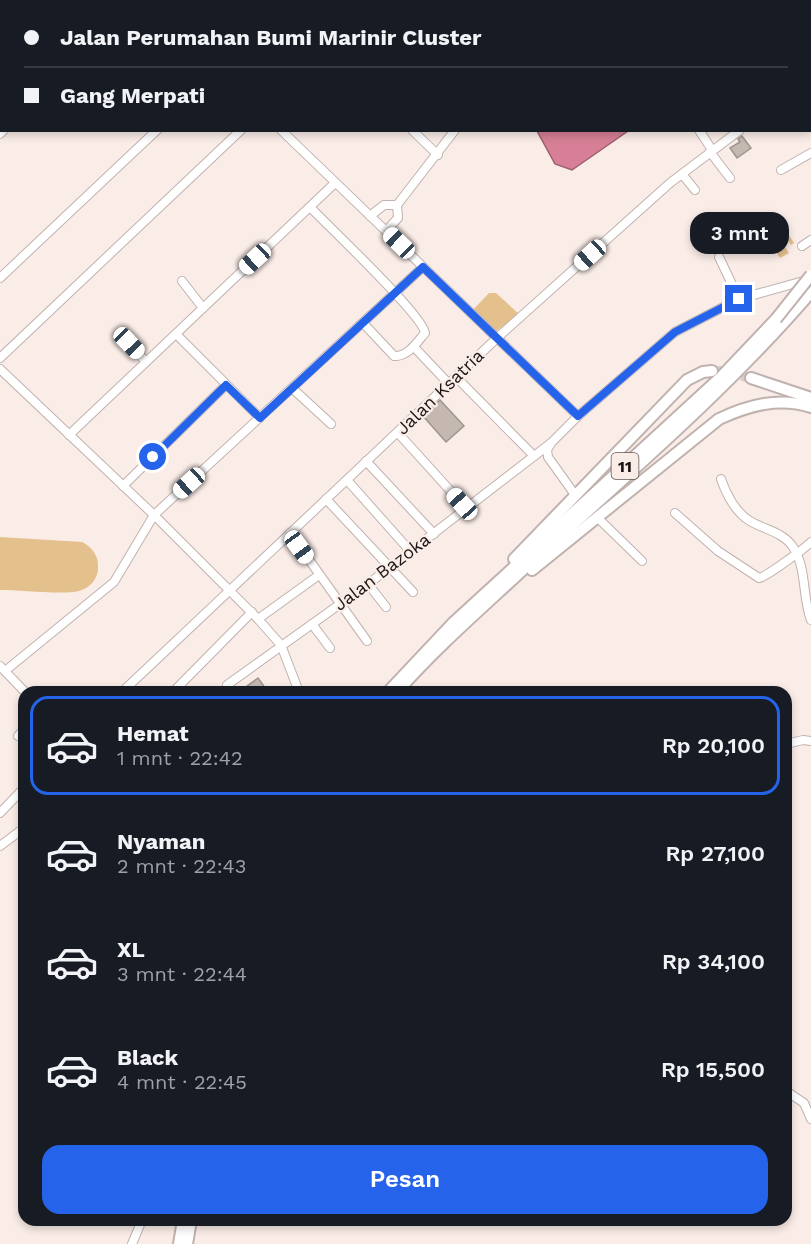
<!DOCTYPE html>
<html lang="id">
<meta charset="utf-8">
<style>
:root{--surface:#171b24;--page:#242831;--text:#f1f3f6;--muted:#9ea1a6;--line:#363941;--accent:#2563eb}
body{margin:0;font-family:"Work Sans",sans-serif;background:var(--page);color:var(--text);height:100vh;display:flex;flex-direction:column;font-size:22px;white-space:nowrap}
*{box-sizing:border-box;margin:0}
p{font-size:20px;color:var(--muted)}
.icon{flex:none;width:33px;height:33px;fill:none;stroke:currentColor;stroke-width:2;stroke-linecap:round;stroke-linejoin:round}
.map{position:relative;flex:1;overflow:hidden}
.sheet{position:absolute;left:18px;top:686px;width:774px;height:540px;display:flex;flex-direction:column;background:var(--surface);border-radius:18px;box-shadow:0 3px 9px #0003}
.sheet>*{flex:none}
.hud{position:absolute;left:0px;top:0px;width:812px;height:132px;box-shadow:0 3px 9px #0003;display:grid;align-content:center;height:132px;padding:0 24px;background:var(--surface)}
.end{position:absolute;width:27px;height:27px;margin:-14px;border:8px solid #2563eb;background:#fff;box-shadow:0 0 0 3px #fff}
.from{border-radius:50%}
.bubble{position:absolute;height:42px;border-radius:18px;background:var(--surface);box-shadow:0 3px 9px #0003;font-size:20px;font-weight:600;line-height:42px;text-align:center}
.car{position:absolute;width:18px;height:36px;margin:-18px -9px;border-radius:8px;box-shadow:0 0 4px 2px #0007;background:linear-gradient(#fff 24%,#345 0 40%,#fff 0 76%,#345 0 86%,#fff 0)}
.hud b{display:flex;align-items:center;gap:21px;height:57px;font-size:22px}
.hud b+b{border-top:2px solid var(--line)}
.hud i{width:15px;height:15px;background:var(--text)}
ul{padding:10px 0 0;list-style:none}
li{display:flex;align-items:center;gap:18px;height:99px;margin:0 12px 9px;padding:0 12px;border:3px solid transparent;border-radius:18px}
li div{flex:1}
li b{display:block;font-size:22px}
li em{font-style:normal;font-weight:600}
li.active{border-color:var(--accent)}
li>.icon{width:54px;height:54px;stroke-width:1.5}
.primary-button{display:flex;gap:12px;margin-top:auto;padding:12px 24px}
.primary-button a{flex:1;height:69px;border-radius:18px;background:var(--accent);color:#fff;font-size:24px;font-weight:600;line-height:69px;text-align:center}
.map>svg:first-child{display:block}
.green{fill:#e4c08d}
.water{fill:#d67f96;stroke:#9e5f6f;stroke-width:1.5}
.building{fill:#c4b8b1;stroke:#9f958d;stroke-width:1.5}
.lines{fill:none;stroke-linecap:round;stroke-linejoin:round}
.highway-tunnel{stroke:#d8ccc7;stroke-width:10;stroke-dasharray:10 5;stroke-linecap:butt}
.minor-casing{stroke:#c0b2ae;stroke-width:10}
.major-casing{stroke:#c0b2ae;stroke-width:12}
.highway-casing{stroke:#c0b2ae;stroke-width:14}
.minor{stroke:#fff;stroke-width:8}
.major{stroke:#fff;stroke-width:9}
.highway{stroke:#fff;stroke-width:10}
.highway-bridge-casing{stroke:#c0b2ae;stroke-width:14;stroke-linecap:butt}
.highway-bridge{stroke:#fff;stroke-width:10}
.route{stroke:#2563eb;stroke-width:8}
.labels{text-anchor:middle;stroke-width:4.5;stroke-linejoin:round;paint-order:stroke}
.shield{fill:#faece7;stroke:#5d5653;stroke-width:1.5}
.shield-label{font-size:16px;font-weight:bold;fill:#1a1514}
.street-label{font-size:18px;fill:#1a1514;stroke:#faece7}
</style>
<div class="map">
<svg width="811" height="1244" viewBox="0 0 811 1244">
<rect width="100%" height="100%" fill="#faece7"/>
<g class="green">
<polygon points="754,216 769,232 781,223 794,243 791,245 788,241 783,244 789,253 780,258 774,249 771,249 759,236 761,233 751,219"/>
<polygon points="489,293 496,293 519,314 495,332 471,312"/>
<path d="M0 537 82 542C92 547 99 556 98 568 98 579 90 588 79 591 64 595 19 590 0 590Z"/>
</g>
<polygon class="water" points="537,131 628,131 572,170 555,164"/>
<g class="building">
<polygon points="742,136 751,148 737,158 730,148 740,142 738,139"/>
<polygon points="440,400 464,426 446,442 423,416"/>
<polygon points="258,678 268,692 257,692 255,689 252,692 239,692"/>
</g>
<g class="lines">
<polyline class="highway-tunnel" points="712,371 723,371 751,378"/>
<defs>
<g id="minor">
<polyline points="109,0 111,2"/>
<polyline points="279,0 281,2"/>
<polyline points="27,2 28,0"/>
<polyline points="128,2 129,0"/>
<polyline points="255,2 256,0"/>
<polyline points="387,2 389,0"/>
<polyline points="454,2 455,0"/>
<polyline points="495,2 496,0"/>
<polyline points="558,2 564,0"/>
<polyline points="0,38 2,34"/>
<polyline points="0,96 2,97"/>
<polyline points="0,122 2,123"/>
<polyline points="281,130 578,416"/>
<polyline points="412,130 438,155"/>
<polyline points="699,130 712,150"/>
<polyline points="0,134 4,130"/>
<polyline points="710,152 730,178"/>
<polyline points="781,170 811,153"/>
<polyline points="682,174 695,190"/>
<path d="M310 207C328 226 423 315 425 333 417 342 408 357 394 356L363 323"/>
<polyline points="370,216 384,205 397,205"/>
<polyline points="386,231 398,218 397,205 455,130"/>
<polyline points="802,246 811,240"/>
<polyline points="719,257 739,299"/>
<polyline points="0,278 157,130"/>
<polyline points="182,281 203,308"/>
<polyline points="176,334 260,418"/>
<polyline points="129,343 146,362"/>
<polyline points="414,347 449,384"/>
<polyline points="0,358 241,130"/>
<polyline points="0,369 154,515 258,619 281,645 299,692"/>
<polyline points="456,377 534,456"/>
<polyline points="292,388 331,424"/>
<polyline points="398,433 466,508"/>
<polyline points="69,435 335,183"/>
<polyline points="550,445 547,450 548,457 573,492"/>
<polyline points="366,461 434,534"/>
<path d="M721 479C726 494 736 513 750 521 765 530 783 532 793 547 807 568 802 597 811 620"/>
<polyline points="347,480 411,552"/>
<polyline points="123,486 226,385"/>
<polyline points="326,499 413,592"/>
<path d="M675 513 718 551 759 578C766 577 805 548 811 542"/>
<polyline points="602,522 642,561"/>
<polyline points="290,533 367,641"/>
<polyline points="368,584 386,607"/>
<polyline points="258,619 319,575"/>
<polyline points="312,624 330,648"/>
<polyline points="0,666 25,692"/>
<polyline points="5,671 114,582 154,515 423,267"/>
<polyline points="227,685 368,584 551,443 578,416 675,332 739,299 807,280"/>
<polyline points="122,692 497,338 670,183 740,130"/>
<polyline points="173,692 252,612"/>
<polyline points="18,736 24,729"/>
<polyline points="786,744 803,740 811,741"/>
<polyline points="0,813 24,788"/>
<polyline points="0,846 24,828"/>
<polyline points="786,1091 804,1103 811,1119"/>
<polyline points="132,1244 142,1220"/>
</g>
<g id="major">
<polyline points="777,0 777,2"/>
<polyline points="810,94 811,96"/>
</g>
<g id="highway">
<polyline points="751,378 811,398"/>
<polyline points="514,559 687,380 703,372 712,371"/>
<path d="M532 570 719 419C749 405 779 397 811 407"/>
<polyline points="388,692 453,623 721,377 776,319"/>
<path d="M397 692C433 651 474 615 514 578 615 485 722 396 811 292"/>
<polyline points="179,1244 183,1220"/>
<polyline points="187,1244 191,1220"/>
</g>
</defs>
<use href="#minor" class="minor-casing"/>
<use href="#major" class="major-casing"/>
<use href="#highway" class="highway-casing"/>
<use href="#minor" class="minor"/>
<use href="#major" class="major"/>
<use href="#highway" class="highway"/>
<defs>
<polyline id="highway-bridge" points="776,319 811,275"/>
</defs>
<use href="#highway-bridge" class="highway-bridge-casing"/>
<use href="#highway-bridge" class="highway-bridge"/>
</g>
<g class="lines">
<polyline class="route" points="153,457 226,385 260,418 423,267 578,416 675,332 739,299"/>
</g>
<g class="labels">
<rect class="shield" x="611.5" y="453" width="27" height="26" rx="4.5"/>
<g class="shield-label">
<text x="625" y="472">11</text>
</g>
<g class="street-label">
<text transform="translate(440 392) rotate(-44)" y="6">Jalan Ksatria</text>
<text transform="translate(382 572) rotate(-37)" y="6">Jalan Bazoka</text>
</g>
</g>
</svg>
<i class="end from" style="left:153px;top:457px"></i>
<i class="end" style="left:739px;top:299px"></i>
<div class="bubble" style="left:690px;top:212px;width:99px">3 mnt</div>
<i class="car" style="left:399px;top:243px;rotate:314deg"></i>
<i class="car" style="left:590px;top:255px;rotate:228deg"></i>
<i class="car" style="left:255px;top:259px;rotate:227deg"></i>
<i class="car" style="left:129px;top:343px;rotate:136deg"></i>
<i class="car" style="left:189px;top:483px;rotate:228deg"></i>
<i class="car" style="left:462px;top:504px;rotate:318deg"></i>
<i class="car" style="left:299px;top:547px;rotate:144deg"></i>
<div class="hud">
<b><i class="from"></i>Jalan Perumahan Bumi Marinir Cluster</b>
<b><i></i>Gang Merpati</b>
</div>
<section class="sheet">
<ul>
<li class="active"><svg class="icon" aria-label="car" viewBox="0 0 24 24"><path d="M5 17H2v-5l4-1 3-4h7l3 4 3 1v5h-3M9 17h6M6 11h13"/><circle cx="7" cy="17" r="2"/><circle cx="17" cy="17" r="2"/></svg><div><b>Hemat</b><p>1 mnt · 22:42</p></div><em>Rp 20,100</em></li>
<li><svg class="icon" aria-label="car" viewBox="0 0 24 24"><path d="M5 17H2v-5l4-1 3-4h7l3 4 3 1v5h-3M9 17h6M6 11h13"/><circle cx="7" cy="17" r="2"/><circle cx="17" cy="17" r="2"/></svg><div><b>Nyaman</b><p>2 mnt · 22:43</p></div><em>Rp 27,100</em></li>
<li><svg class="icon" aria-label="car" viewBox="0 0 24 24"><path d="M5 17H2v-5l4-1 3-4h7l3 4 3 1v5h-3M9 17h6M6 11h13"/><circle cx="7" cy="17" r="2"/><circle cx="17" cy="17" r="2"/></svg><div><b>XL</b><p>3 mnt · 22:44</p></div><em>Rp 34,100</em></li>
<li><svg class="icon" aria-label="car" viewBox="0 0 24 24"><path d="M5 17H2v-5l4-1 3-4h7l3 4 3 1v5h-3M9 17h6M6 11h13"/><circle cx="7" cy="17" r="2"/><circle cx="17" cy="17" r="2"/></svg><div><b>Black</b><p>4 mnt · 22:45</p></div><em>Rp 15,500</em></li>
</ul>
<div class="primary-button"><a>Pesan</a></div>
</section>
</div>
